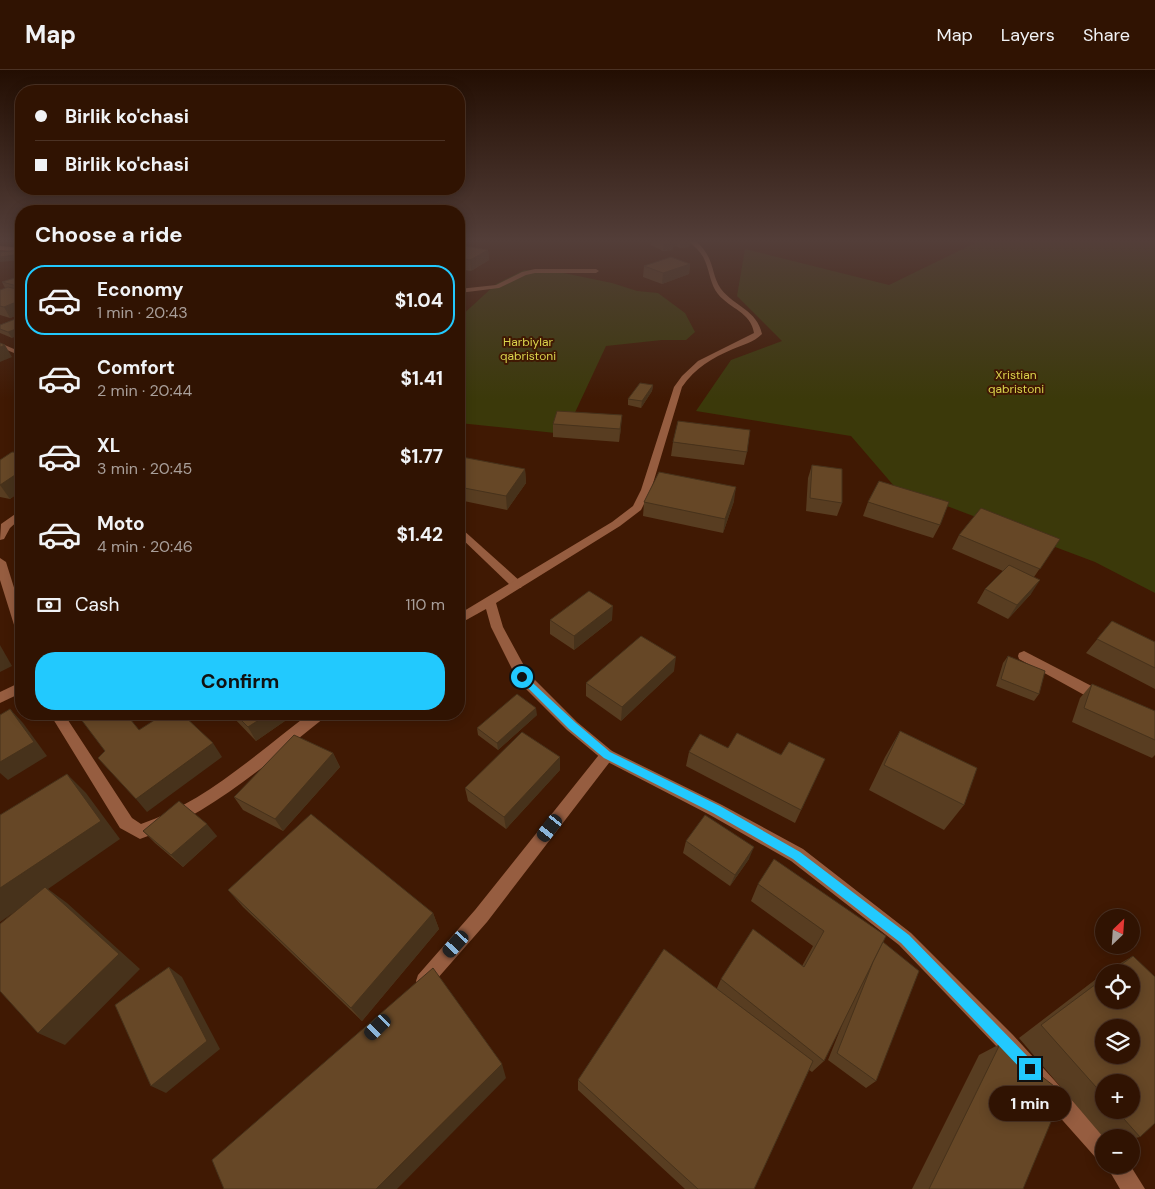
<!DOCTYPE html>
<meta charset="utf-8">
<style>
:root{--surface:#301302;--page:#3c2011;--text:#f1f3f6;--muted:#a89e99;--line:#4b3224;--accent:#22c9fe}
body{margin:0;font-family:"DM Sans",sans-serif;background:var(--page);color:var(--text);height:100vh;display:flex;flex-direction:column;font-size:19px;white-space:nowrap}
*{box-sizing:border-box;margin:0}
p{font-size:16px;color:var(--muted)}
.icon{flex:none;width:28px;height:28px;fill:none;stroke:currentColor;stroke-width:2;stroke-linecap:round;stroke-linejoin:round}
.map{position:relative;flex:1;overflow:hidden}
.side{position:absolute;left:15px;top:135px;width:450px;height:515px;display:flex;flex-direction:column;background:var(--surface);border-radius:20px;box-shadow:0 2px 12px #0003,0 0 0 1px var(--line)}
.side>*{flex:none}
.banner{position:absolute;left:15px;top:15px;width:450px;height:110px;border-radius:20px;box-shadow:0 2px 12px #0003,0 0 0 1px var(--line);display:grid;align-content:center;height:110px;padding:0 20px;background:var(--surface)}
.needle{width:32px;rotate:25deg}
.buttons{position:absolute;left:1095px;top:839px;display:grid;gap:10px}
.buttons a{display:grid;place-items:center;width:45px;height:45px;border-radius:50%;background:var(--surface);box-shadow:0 2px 12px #0003,0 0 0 1px var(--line);font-size:25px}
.end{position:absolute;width:22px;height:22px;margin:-11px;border:6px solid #22c9fe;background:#111;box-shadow:0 0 0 2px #111}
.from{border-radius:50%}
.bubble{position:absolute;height:35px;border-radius:18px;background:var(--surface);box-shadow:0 2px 12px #0003,0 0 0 1px var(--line);font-size:16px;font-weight:700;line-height:35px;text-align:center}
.car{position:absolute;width:15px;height:30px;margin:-15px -8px;border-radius:6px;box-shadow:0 0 4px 1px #0007;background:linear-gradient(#222 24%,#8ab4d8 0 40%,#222 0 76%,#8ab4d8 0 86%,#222 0)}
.banner b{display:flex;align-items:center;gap:18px;height:48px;font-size:19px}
.banner b+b{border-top:1px solid var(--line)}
.banner i{width:12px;height:12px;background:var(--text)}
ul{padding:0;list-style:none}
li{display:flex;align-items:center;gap:15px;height:70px;margin:0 10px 8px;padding:0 10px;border:2px solid transparent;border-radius:20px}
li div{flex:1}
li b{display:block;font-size:19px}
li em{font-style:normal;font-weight:700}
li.current{border-color:var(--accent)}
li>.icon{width:45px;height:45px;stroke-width:1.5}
h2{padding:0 20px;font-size:22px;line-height:60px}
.pay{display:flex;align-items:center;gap:12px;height:55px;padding:0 20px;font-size:19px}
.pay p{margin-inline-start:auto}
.primary-button{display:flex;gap:10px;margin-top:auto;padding:10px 20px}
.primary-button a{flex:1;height:58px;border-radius:20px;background:var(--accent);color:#111;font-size:20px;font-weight:700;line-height:58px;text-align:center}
header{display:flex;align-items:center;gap:30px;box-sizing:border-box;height:70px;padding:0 25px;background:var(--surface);border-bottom:1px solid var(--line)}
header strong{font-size:24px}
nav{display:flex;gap:28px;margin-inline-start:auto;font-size:18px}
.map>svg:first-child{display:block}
.green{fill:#3b390a}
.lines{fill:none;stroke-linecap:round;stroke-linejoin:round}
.lane{fill:#965d40;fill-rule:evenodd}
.street{fill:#965d40;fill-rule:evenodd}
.wall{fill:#583d21;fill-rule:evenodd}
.shaded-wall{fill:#47321b}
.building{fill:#664726;stroke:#47321b;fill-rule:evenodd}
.route{fill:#22c9fe}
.labels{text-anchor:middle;stroke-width:4;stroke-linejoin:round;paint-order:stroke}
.far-park-label{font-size:12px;fill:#dad34c;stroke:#401903}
</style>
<header>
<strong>Map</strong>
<nav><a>Map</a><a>Layers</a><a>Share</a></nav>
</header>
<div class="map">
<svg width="1155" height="1119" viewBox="0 0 1155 1119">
<rect width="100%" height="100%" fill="#401903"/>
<g class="green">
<polygon points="977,172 1155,172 1155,523 1095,492 894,416 851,366 696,341 731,290 782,271 737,226 745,179 889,215"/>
<polygon points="524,200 549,200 612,213 637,221 658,223 685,243 695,262 686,270 662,270 606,276 565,364 459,353 459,248 496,214"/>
</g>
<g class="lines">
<g class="lane">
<polygon points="0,273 21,282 21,286 0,277"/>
<polygon points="459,458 462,459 521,512 522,515 521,518 513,518 459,466"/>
<polygon points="607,679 612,681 614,685 612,689 487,852 430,917 424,919 418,917 416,911 418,905 475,840 602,681"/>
</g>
<g class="street">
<path d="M690 172H697C716 190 710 203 721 219 735 237 757 240 762 264 754 272 743 275 733 279 712 288 695 298 682 317L651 420 641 440 620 456 496 533 503 557 528 603 577 652 612 681 722 735 803 779 911 863 1013 965 1107 1068H1104V1091L1096 1088 999 979 899 875 791 791 710 745 602 689 567 660 518 611 491 557 486 539 459 554V544L612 452 633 436 641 420 674 317 682 306 698 291 754 263C751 242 730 239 718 224 710 214 710 202 705 191 702 183 696 178 690 172Z"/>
<polygon points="0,176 21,178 21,182 0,180"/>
<polygon points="535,199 596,199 599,201 596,203 535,203 526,205 499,218 459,223 459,219 496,215 522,202"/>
<polygon points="21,440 21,448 10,458 4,469 0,470 1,454"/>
<polygon points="0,488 6,492 21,540 21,562 15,558 0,510"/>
<polygon points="1024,581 1107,624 1109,628 1107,632 1102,633 1097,632 1019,589 1018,586 1019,583"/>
<polygon points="21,612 21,623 0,633 0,622"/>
<path d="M50 644H64L132 748 141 754C205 732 256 684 309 644H326L324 648C266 694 211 744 140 769L120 758Z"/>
<polygon points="1106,1095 1130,1095 1145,1119 1120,1119"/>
</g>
</g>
<g class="wall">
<polygon points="459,172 464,176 488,180 489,190 471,201 459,199"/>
<polygon points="651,172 690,172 689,177 680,178 676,176 673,177 673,180 663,181 651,175"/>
<polygon points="690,194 689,204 662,214 643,207 644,196"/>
<polygon points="21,206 21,244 10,248 0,245 0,220 5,218 2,212"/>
<polygon points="18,248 12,268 0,263 0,255"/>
<polygon points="653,315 652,321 641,338 628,335 628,329"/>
<polygon points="553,354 621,358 619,372 553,367"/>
<polygon points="673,372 747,382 744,395 671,386"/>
<polygon points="21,383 21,421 10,429 0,427 0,390"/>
<polygon points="459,391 525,399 526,413 507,440 459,430"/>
<polygon points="812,395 842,433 837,446 806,441 808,408"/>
<polygon points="734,431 723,463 643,446 644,432"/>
<polygon points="868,432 940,455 933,468 863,446"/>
<polygon points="959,465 1060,469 1034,507 1031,524 1008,549 977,533 985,519 1003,501 952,479"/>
<polygon points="550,550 612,550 574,580 550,564"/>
<polygon points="1112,551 1155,572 1155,619 1086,583"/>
<polygon points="1008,586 1039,624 1034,631 996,616 1003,593"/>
<polygon points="674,601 621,651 586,626 586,613"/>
<polygon points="1092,614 1155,641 1155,685 1152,688 1072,652 1080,628"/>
<polygon points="230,644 295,644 256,671"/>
<polygon points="537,645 498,680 478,665 477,658"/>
<polygon points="900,661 964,735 944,760 869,720 885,687"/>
<polygon points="728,678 825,689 795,753 686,696 689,682"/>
<polygon points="333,683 340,697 283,761 243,740 234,727"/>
<polygon points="560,700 506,759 468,731 465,718"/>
<polygon points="143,761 217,766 183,797 155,773"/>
<polygon points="686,771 749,789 730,816 683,783"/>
<polygon points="758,814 883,872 876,1011 866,1018 828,990 844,950 824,991 812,1002 809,1000 754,1119 685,1119 578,1020 578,1010 717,918 721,909 802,896 813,876 751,831"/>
<polygon points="228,820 433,843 439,859 362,951 243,837"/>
<path d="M1133 886 1140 1067 1131 1069V1068H1104L1019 968 1104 903V930L1131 902H1105ZM1104 1012 1131 1040H1104Z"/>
<polygon points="1000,974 1023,1119 912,1119 979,985"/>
</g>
<g class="shaded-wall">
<polygon points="459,172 464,172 464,177 459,178"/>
<polygon points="664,172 677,172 676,176 673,177 673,180 663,181"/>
<polygon points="680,172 690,172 689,177 680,178"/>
<polygon points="488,180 489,190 471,201 470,190"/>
<polygon points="21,181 21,190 0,192 0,187"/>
<polygon points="690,194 689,204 662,214 663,203"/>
<polygon points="21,230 21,244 10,248 4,237"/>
<polygon points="21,257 21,264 12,268 8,262"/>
<polygon points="5,275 12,287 0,292 0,277"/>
<polygon points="653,315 652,321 641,338 642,331"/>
<polygon points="622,345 621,358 619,372 620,359"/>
<polygon points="525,399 526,413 507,440 506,426"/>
<polygon points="21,401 21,421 10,429 0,415"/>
<polygon points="736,417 734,431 723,463 725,449"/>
<polygon points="1040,510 1031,524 1008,549 1017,535"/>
<polygon points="613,536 612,550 574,580 574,566"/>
<polygon points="0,575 12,596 0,602"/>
<polygon points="676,587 674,601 621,651 622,637"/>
<polygon points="536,638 537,645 498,680 497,673"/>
<polygon points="10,639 23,653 47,686 8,710 0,703 0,692"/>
<polygon points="268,644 295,644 256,671 248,657"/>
<polygon points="213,673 222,687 147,742 136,729"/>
<polygon points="333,683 340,697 283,761 275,749"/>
<polygon points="560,687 560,700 506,759 504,747"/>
<polygon points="67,704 86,723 120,769 48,819 67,833 140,899 65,975 38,963 48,819 0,852 0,818"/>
<polygon points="207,754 217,766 183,797 171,785"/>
<polygon points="754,777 749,789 730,816 735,805"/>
<polygon points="433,843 439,859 362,951 351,938"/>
<polygon points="169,897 182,907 220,979 166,1023 151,1016"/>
<polygon points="502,994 506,1008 397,1119 376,1119"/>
</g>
<g class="building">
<polygon points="459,175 488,180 470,190 459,188"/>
<polygon points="21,180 21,184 0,187 0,182"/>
<polygon points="671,187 690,194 663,203 644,196"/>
<polygon points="21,206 21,217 2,212"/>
<polygon points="8,217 21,220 21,230 4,237 0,236 0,220"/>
<polygon points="18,248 21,249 21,257 8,262 0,259 0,255"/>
<polygon points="0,273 5,275 0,277"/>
<polygon points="640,313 653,315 642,331 628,329"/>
<polygon points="557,341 622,345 620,359 553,354"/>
<polygon points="678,351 750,360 747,382 673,372"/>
<polygon points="12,382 21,383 21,401 0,415 0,390"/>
<polygon points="462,387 525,399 506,426 459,417 459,391"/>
<polygon points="812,395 842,399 842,433 810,428"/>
<polygon points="659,402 736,417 725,449 644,432"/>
<polygon points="879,411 949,432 940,455 868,432"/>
<polygon points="981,438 1060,469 1040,499 959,465"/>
<polygon points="1009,495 1040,510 1017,535 985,519"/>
<polygon points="589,521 613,536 574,566 550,550"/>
<polygon points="1112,551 1155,572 1155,598 1097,569"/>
<polygon points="641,566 676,587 622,637 586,613"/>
<polygon points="1008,586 1045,601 1039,624 1001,609"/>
<polygon points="1092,614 1155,641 1155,670 1084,638"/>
<polygon points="517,624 536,638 497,673 477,658"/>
<polygon points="10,639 34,672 0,692 0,645"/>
<polygon points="77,644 126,644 139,660 164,644 182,644 213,673 136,729 98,688 105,681"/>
<polygon points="235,644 268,644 248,657"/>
<polygon points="900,661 977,698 964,735 884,695"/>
<polygon points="522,662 560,687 504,747 465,718"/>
<polygon points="737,663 781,685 789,672 825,689 801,740 689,682 700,664 728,678"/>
<polygon points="294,665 333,683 275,749 234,727"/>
<polygon points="67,704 101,751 0,818 0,745"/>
<polygon points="179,731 207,754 171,785 143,761"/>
<polygon points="311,744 433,843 351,938 228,820"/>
<polygon points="705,745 754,777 735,805 686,771"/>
<polygon points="774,789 886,866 824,991 721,909 753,859 804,897 824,861 758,814"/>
<polygon points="45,817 119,884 38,963 0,921 0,854"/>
<polygon points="883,872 919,901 876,1011 837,983 873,892"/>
<polygon points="664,879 813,991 754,1119 698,1119 578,1010"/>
<path d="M1133 886 1155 907V1053L1140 1067 1116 1040H1131V1012H1104V1026L1041 955 1104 908V930H1131V902H1111ZM1104 958H1131V985H1104Z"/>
<polygon points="169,897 207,971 151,1016 115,935"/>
<polygon points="433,898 502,994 376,1119 224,1119 212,1090"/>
<polygon points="1000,974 1063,1023 1023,1119 929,1119"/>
</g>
<linearGradient id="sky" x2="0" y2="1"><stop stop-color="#230e02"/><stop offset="0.52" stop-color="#533e39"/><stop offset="1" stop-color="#533e39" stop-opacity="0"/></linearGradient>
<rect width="1155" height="329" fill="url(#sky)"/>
<polygon class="route" points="522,603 576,653 610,682 720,736 800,782 909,865 1035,994 1037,999 1035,1003 1030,1005 1025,1003 901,873 793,789 713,743 604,688 569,659 519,609 519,604"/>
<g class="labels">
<g class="far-park-label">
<text x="528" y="276">Harbiylar<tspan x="528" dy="14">qabristoni</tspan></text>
<text x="1016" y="309">Xristian<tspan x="1016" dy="14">qabristoni</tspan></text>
</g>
</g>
</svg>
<div class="buttons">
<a><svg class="needle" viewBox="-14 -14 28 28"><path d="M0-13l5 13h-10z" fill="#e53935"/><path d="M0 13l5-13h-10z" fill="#a89e99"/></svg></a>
<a><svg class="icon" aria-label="locate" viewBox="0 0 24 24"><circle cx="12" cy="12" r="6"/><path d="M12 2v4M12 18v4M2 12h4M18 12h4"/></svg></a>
<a><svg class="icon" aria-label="layers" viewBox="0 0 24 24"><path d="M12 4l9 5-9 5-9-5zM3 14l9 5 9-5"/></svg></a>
<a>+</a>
<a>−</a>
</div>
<i class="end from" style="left:522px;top:607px"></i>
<i class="end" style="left:1030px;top:999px"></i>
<div class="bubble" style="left:989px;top:1016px;width:82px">1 min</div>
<i class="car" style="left:550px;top:758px;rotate:218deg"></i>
<i class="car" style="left:456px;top:874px;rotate:222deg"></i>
<i class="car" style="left:378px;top:957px;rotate:226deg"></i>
<div class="banner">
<b><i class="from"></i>Birlik ko'chasi</b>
<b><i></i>Birlik ko'chasi</b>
</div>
<section class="side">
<h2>Choose a ride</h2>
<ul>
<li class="current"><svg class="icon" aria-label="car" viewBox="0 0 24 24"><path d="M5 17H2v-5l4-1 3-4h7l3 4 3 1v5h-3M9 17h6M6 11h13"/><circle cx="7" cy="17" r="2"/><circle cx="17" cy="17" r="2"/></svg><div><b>Economy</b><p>1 min · 20:43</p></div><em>$1.04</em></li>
<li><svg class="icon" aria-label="car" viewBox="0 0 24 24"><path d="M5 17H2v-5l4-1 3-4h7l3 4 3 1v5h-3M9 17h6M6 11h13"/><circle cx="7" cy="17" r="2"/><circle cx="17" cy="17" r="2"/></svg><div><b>Comfort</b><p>2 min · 20:44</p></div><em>$1.41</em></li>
<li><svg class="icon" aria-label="car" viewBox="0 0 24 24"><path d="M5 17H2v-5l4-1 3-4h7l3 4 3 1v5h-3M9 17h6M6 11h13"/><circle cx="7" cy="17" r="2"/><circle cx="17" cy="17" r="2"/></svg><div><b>XL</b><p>3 min · 20:45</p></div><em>$1.77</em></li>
<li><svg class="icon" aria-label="car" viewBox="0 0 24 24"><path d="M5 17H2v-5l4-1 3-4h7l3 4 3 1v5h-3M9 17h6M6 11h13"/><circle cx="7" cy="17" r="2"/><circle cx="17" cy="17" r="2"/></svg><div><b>Moto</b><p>4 min · 20:46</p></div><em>$1.42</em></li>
</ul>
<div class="pay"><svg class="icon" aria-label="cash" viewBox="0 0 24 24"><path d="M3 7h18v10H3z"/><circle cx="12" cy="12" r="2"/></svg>Cash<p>110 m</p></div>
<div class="primary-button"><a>Confirm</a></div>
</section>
</div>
